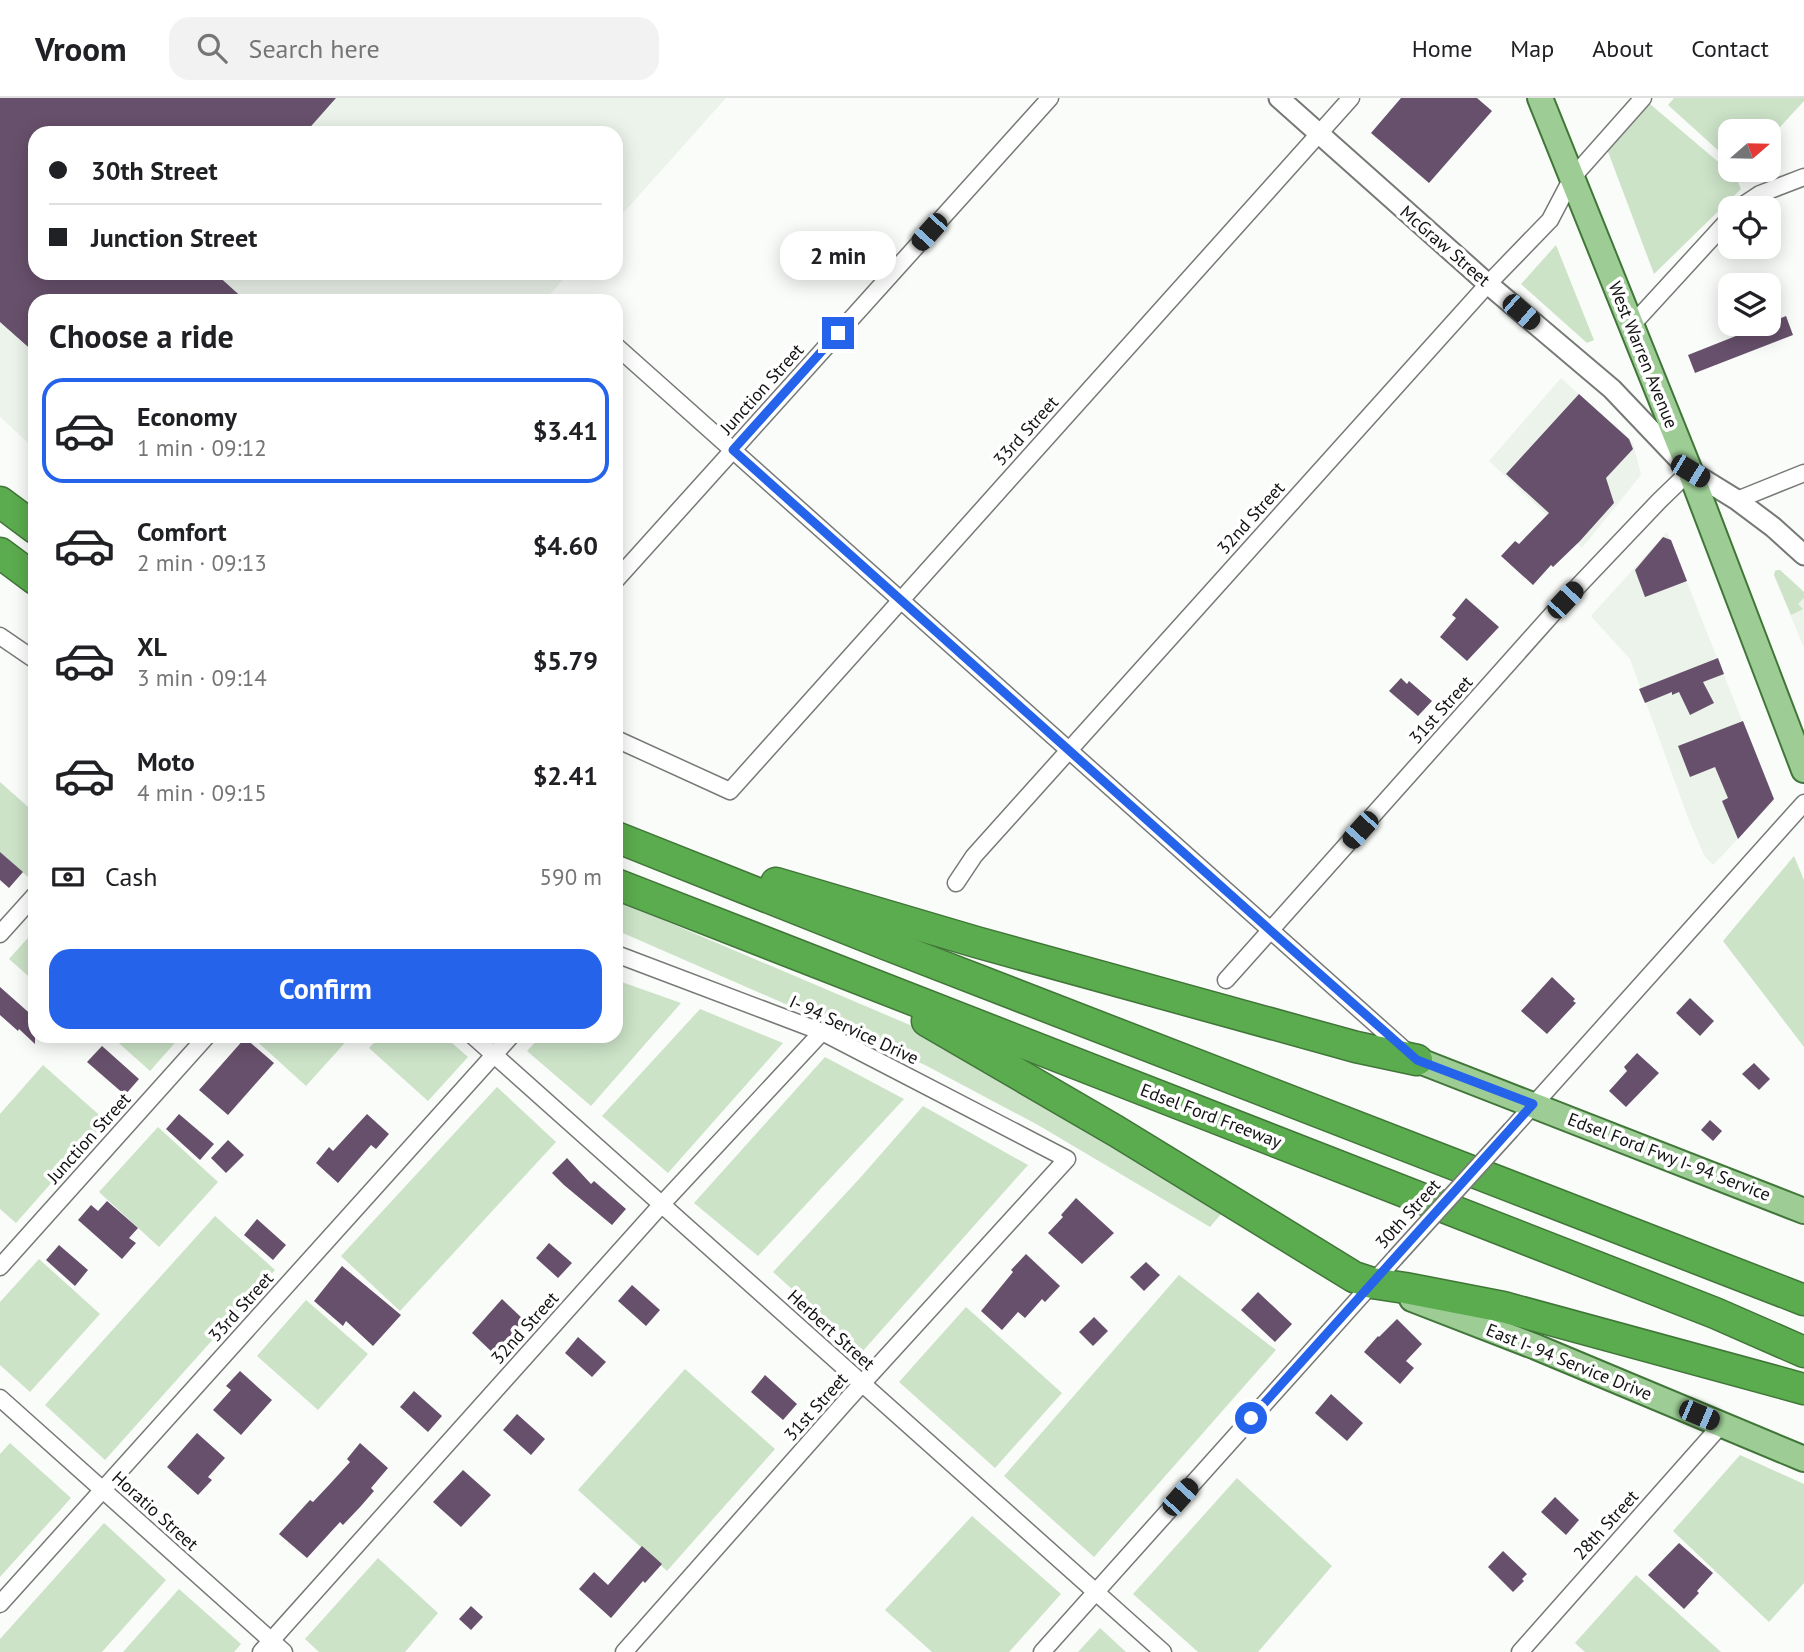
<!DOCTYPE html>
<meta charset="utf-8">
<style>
:root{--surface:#fff;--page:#f2f2f2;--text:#202124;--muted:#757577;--line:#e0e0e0;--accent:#2563eb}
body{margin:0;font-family:"PT Sans",sans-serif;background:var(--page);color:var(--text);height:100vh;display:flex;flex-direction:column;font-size:26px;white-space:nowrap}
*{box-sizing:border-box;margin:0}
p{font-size:23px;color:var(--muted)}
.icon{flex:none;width:38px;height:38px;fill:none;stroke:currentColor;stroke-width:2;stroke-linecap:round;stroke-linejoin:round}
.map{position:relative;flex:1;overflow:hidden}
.side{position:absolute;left:28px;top:196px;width:595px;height:749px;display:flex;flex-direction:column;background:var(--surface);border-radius:21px;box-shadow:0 4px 18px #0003}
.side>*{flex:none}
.top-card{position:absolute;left:28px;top:28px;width:595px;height:154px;border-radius:21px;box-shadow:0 4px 18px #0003;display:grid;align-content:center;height:154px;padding:0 21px;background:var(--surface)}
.needle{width:46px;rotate:70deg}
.tools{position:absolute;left:1718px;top:21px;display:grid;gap:14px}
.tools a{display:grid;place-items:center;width:63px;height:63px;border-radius:14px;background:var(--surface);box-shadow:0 4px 18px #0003;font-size:35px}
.end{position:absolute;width:32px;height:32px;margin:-16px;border:9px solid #2563eb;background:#fff;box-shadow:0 0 0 4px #fff}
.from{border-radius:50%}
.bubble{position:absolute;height:49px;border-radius:21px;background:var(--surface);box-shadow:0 4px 18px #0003;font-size:23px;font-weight:700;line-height:49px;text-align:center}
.car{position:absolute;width:21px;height:42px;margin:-21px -10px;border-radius:9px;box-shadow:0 0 5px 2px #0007;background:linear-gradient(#222 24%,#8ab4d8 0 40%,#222 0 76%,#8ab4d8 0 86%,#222 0)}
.top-card b{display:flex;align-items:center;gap:24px;height:66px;font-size:26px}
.top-card b+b{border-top:2px solid var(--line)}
.top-card i{width:18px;height:18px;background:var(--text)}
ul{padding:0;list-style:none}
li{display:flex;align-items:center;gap:21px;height:105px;margin:0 14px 10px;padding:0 7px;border:4px solid transparent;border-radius:21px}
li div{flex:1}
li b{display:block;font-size:26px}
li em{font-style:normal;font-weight:700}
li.on{border-color:var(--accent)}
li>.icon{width:63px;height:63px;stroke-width:1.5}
h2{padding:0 21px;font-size:32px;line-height:84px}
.pay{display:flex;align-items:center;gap:18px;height:77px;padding:0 21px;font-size:26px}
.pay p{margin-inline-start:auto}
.cta{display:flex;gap:14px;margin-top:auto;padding:14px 21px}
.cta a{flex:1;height:80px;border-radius:21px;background:var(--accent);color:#fff;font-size:28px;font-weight:700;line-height:80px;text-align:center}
header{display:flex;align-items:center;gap:42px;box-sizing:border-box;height:98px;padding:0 35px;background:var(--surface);border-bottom:2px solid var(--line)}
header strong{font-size:33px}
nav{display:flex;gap:38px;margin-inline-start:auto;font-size:24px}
.search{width:490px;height:63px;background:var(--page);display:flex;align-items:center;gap:18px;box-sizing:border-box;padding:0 24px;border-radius:21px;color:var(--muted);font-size:26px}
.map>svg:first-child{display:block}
.built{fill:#ebf3ea}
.green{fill:#cce3c8}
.building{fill:#67506b}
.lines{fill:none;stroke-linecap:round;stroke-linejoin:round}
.minor-casing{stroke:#777977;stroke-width:19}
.tertiary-casing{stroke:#777977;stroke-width:23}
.primary-casing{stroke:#417639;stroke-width:28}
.motorway-casing{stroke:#417639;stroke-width:33}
.minor{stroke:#fff;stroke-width:16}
.tertiary{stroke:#fff;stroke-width:19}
.primary{stroke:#9dcd95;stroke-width:24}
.motorway{stroke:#5bac4e;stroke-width:30}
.minor-bridge-casing{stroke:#777977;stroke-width:19;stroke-linecap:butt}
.minor-bridge{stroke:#fff;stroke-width:16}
.route{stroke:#2563eb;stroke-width:9}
.labels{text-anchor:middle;stroke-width:7;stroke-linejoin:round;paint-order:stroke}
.street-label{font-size:18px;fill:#111211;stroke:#fff}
</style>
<header>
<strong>Vroom</strong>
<div class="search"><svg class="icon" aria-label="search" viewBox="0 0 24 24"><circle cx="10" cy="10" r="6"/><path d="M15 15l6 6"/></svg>Search here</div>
<nav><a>Home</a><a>Map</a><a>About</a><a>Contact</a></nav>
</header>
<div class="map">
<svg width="1804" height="1554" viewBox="0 0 1804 1554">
<rect width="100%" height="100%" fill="#fafcf9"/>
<g class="built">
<polygon points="0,0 726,0 616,123 616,35 35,35 35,175 569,175 544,203 35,203 35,351 0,319"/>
<polygon points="1561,280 1633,345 1641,377 1582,450 1489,363"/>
<polygon points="1667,434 1774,703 1713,767 1704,757 1689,722 1630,561 1591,518"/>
<polygon points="1777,472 1780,472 1804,494 1804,550 1774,477 1775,473"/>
</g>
<g class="green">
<polygon points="1674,0 1804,0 1804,3 1769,41 1769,33 1731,33 1731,64 1668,7"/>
<polygon points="1650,6 1736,79 1741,91 1654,176 1607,51"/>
<polygon points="1556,147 1594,242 1587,245 1521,186"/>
<polygon points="1777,472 1780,472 1804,494 1804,500 1798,506 1803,511 1791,517 1774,477 1775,473"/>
<polygon points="0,684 35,715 35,771 28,779 0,754"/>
<polygon points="1794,758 1804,782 1804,949 1723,843"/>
<polygon points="616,802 917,930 1053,1007 1222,1115 1210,1129 1038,1027 925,967 616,832"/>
<polygon points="35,832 35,884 9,861"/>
<polygon points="616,882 681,905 591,1008 527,953 541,938 616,938"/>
<polygon points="700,911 783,945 668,1075 602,1018"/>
<polygon points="111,938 181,938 150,973"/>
<polygon points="251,938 351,938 306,988"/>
<polygon points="380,938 444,938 468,959 428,1003 369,950"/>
<polygon points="825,959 904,1001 758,1158 694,1105"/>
<polygon points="43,967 106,1023 16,1125 0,1111 0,1016"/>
<polygon points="497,989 556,1044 400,1213 341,1158"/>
<polygon points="923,1008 1028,1067 862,1254 773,1174 860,1080"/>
<polygon points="158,1029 218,1084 159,1149 99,1094"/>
<polygon points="215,1118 275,1172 105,1362 45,1307"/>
<polygon points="39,1161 100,1216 30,1294 0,1267 0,1204"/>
<polygon points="1179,1177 1276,1252 1094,1459 1004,1378"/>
<polygon points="306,1202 368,1256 318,1312 257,1258"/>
<polygon points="966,1209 1062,1295 995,1370 899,1284"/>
<polygon points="685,1271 775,1351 667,1473 578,1392"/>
<polygon points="10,1345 71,1400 0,1479 0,1356"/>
<polygon points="1740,1357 1804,1386 1804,1485 1769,1524 1673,1433"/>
<polygon points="1237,1380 1332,1468 1258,1554 1198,1554 1133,1496"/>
<polygon points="972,1418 1061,1496 1009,1554 932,1554 885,1512"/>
<polygon points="104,1425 166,1482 102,1554 0,1554 0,1541"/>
<polygon points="378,1460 438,1515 405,1554 319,1554 305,1541"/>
<polygon points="1636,1477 1721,1554 1585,1554 1575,1545"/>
<polygon points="179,1491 241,1546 234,1554 123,1554"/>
<polygon points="1100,1530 1126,1554 1078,1554"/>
</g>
<g class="building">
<polygon points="0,0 336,0 305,35 35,35 35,175 215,175 246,203 35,203 35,255 0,224"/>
<polygon points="1401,0 1477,0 1492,13 1429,85 1371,35"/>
<polygon points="1786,218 1793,237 1695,275 1688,257"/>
<polygon points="1579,296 1629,341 1633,351 1606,380 1614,405 1580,443 1553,469 1551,467 1533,487 1501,458 1515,443 1519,446 1549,415 1506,376"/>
<polygon points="1663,439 1671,442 1687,483 1645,499 1635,472"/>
<polygon points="1466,500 1499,529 1467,563 1440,539 1456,520 1452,517"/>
<polygon points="1718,560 1724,576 1703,584 1714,605 1690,617 1679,594 1672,597 1672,594 1645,605 1639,591"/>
<polygon points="1401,580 1407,586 1409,583 1432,603 1418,618 1389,593"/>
<polygon points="1743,623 1774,701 1738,741 1722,703 1728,700 1715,669 1690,679 1678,648"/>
<polygon points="0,754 23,774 9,790 0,782"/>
<polygon points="1552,879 1575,901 1573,903 1576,905 1547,936 1521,913"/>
<polygon points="0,889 35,920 35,946 19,931 18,933 0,917"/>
<polygon points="1690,900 1714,923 1700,938 1676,915"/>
<polygon points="245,940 274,965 228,1017 199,992"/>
<polygon points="102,948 139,981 125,997 87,964"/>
<polygon points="1637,955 1659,975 1626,1009 1609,993 1627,973 1624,969"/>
<polygon points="1754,965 1770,981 1759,992 1742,976"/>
<polygon points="179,1016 214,1046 200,1062 166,1031"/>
<polygon points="367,1016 389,1036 376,1051 371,1047 338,1085 316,1065 329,1049 333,1053"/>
<polygon points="1710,1022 1722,1033 1713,1043 1701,1032"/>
<polygon points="228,1042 244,1057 226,1075 211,1060"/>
<polygon points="567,1060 591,1086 594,1083 626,1111 612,1127 564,1087 552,1075"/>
<polygon points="1076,1100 1114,1135 1082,1166 1048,1135 1063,1119 1061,1117"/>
<polygon points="107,1103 138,1130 129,1140 136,1145 122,1161 78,1122 91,1107 98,1113"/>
<polygon points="257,1121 286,1147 273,1162 244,1137"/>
<polygon points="549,1145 572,1165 558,1180 536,1160"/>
<polygon points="59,1147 88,1172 75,1188 46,1162"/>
<polygon points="1026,1156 1060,1188 1045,1204 1042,1201 1025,1220 1018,1214 1002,1232 981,1213 1013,1174 1011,1172"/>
<polygon points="1146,1164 1160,1177 1144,1193 1130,1179"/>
<polygon points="342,1168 401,1217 373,1248 346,1223 343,1228 314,1203"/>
<polygon points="632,1187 660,1212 646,1228 618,1203"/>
<polygon points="1258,1194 1292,1226 1275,1244 1241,1212"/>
<polygon points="502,1201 524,1222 494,1256 472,1235"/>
<polygon points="1094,1219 1108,1233 1093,1248 1079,1234"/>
<polygon points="1397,1221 1422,1246 1406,1263 1414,1270 1400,1286 1364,1254 1378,1238 1379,1239"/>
<polygon points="578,1239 606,1264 592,1279 565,1255"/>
<polygon points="240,1273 272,1302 241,1337 213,1312 231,1292 226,1288"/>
<polygon points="765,1277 797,1306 783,1322 751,1294"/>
<polygon points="414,1293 442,1318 428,1334 400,1309"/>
<polygon points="1331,1296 1363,1325 1347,1343 1315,1315"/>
<polygon points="517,1316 545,1341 531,1357 503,1332"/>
<polygon points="197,1335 225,1360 208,1379 212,1382 198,1397 167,1369"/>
<polygon points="360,1345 388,1370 371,1390 374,1393 361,1408 343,1427 340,1424 307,1460 279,1436 310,1402 313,1404 329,1387 350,1364 347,1361"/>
<polygon points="463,1372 491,1397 461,1429 433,1404"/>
<polygon points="1555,1399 1579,1422 1566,1437 1541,1414"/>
<polygon points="1679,1445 1713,1475 1697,1493 1699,1495 1684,1511 1648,1477"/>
<polygon points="642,1448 662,1466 645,1485 643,1483 611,1520 579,1491 594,1474 608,1487"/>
<polygon points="1503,1453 1527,1476 1522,1481 1524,1483 1513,1494 1488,1469"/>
<polygon points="471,1508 483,1519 471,1532 459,1521"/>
</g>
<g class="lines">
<defs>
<g id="minor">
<polyline points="1739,110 1760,96 1804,79"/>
<polyline points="1631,228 1731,119"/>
<polyline points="616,248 1407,954"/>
<polyline points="1737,402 1804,375"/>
<polyline points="616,482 1050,0"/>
<polyline points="0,538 35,562"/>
<polyline points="616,641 730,693 1351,0"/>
<polyline points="956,785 974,758 1488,186 1550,122 1572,80 1643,0"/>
<polyline points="0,836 35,797"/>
<polyline points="616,856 822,934 1067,1061 848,1301 624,1554"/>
<polyline points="1226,882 1564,503 1659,403 1690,373"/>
<polyline points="473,938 1163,1554"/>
<polyline points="1511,1032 1804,705"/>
<polyline points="0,1169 207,938"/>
<polyline points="0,1300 284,1554"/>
<polyline points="0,1506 511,938"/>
<polyline points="261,1554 662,1106 822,934"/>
<polyline points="1042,1554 1395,1160"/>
<polyline points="1520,1554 1722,1326"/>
</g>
<polyline id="tertiary" points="1279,0 1488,186 1612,291 1690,373 1737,402 1773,429 1804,457"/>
<g id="primary">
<polyline points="1540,0 1690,373 1804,672"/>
<polyline points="1417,962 1804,1113"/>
<polyline points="1412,1201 1536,1249 1804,1361"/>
</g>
<g id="motorway">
<polyline points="0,404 35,430"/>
<polyline points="0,455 35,481"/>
<polyline points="616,739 885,846 1804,1202"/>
<polyline points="776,785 976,844 1356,949 1417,962"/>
<polyline points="616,786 1715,1215 1804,1254"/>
<polyline points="927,923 1116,1033 1354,1179 1372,1185 1405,1190 1503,1209 1804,1291"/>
</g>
</defs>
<use href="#minor" class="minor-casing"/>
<use href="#tertiary" class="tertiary-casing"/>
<use href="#primary" class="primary-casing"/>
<use href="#motorway" class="motorway-casing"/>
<use href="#minor" class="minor"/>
<use href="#tertiary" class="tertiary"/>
<use href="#primary" class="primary"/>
<use href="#motorway" class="motorway"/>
<defs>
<polyline id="minor-bridge" points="1395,1160 1511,1032"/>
</defs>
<use href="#minor-bridge" class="minor-bridge-casing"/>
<use href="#minor-bridge" class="minor-bridge"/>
</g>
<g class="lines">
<polyline class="route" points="838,235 733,352 1270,832 1417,962 1533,1006 1251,1320"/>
</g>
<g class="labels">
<g class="street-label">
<text transform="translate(1445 148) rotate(41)" y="6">McGraw Street</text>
<text transform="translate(1643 257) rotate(68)" y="6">West Warren Avenue</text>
<text transform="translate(762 291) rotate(-48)" y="6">Junction Street</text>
<text transform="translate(1026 333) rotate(-48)" y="6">33rd Street</text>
<text transform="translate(1251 420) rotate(-48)" y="6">32nd Street</text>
<text transform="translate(1441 612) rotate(-48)" y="6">31st Street</text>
<text transform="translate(854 932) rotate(25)" y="6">I- 94 Service Drive</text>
<text transform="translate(1211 1018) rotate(21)" y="6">Edsel Ford Freeway</text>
<text transform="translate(89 1040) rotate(-48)" y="6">Junction Street</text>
<text transform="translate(1669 1059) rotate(21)" y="6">Edsel Ford Fwy I- 94 Service</text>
<text transform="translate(1408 1116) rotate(-48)" y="6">30th Street</text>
<text transform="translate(241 1209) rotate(-48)" y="6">33rd Street</text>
<text transform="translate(525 1230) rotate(-48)" y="6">32nd Street</text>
<text transform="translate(831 1232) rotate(42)" y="6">Herbert Street</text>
<text transform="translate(1569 1264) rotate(22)" y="6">East I- 94 Service Drive</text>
<text transform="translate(816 1309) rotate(-48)" y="6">31st Street</text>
<text transform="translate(155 1413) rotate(42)" y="6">Horatio Street</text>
<text transform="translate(1606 1427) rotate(-48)" y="6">28th Street</text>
</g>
</g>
</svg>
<div class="tools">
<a><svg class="needle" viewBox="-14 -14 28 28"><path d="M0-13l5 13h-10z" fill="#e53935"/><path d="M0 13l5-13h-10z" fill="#757577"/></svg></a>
<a><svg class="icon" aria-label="locate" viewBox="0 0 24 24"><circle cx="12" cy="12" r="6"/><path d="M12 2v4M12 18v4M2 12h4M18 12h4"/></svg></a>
<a><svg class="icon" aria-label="layers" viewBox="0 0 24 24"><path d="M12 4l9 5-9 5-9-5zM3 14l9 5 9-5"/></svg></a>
</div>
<i class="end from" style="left:1251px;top:1320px"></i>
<i class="end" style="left:838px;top:235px"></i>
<div class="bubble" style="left:780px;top:133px;width:116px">2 min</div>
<i class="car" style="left:929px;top:134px;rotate:222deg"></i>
<i class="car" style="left:1521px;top:214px;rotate:131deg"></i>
<i class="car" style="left:1690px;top:373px;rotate:121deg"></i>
<i class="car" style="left:1565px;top:502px;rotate:43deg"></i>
<i class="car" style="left:1360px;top:732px;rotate:222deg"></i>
<i class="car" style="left:1699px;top:1317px;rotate:113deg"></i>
<i class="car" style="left:1180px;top:1399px;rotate:42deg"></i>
<div class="top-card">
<b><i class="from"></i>30th Street</b>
<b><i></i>Junction Street</b>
</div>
<section class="side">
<h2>Choose a ride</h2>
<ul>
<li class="on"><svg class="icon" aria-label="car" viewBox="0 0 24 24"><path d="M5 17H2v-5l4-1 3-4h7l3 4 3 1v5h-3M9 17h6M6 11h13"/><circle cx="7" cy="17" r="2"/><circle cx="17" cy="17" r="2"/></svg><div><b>Economy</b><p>1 min · 09:12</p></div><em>$3.41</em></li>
<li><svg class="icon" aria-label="car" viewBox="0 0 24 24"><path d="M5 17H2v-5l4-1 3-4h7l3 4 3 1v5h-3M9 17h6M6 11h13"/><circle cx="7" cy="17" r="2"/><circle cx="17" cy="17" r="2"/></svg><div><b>Comfort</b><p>2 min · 09:13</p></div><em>$4.60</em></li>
<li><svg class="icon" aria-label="car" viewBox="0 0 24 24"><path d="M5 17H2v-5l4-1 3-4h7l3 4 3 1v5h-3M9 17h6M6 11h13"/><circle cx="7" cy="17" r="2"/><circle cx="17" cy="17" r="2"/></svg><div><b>XL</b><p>3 min · 09:14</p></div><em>$5.79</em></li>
<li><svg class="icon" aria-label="car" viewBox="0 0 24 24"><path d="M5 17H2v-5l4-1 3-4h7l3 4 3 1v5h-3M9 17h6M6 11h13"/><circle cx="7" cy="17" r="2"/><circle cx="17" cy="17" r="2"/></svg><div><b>Moto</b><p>4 min · 09:15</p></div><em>$2.41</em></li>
</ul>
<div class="pay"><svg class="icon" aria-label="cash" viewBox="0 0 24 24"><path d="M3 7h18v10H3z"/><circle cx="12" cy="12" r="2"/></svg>Cash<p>590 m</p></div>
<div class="cta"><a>Confirm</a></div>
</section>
</div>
